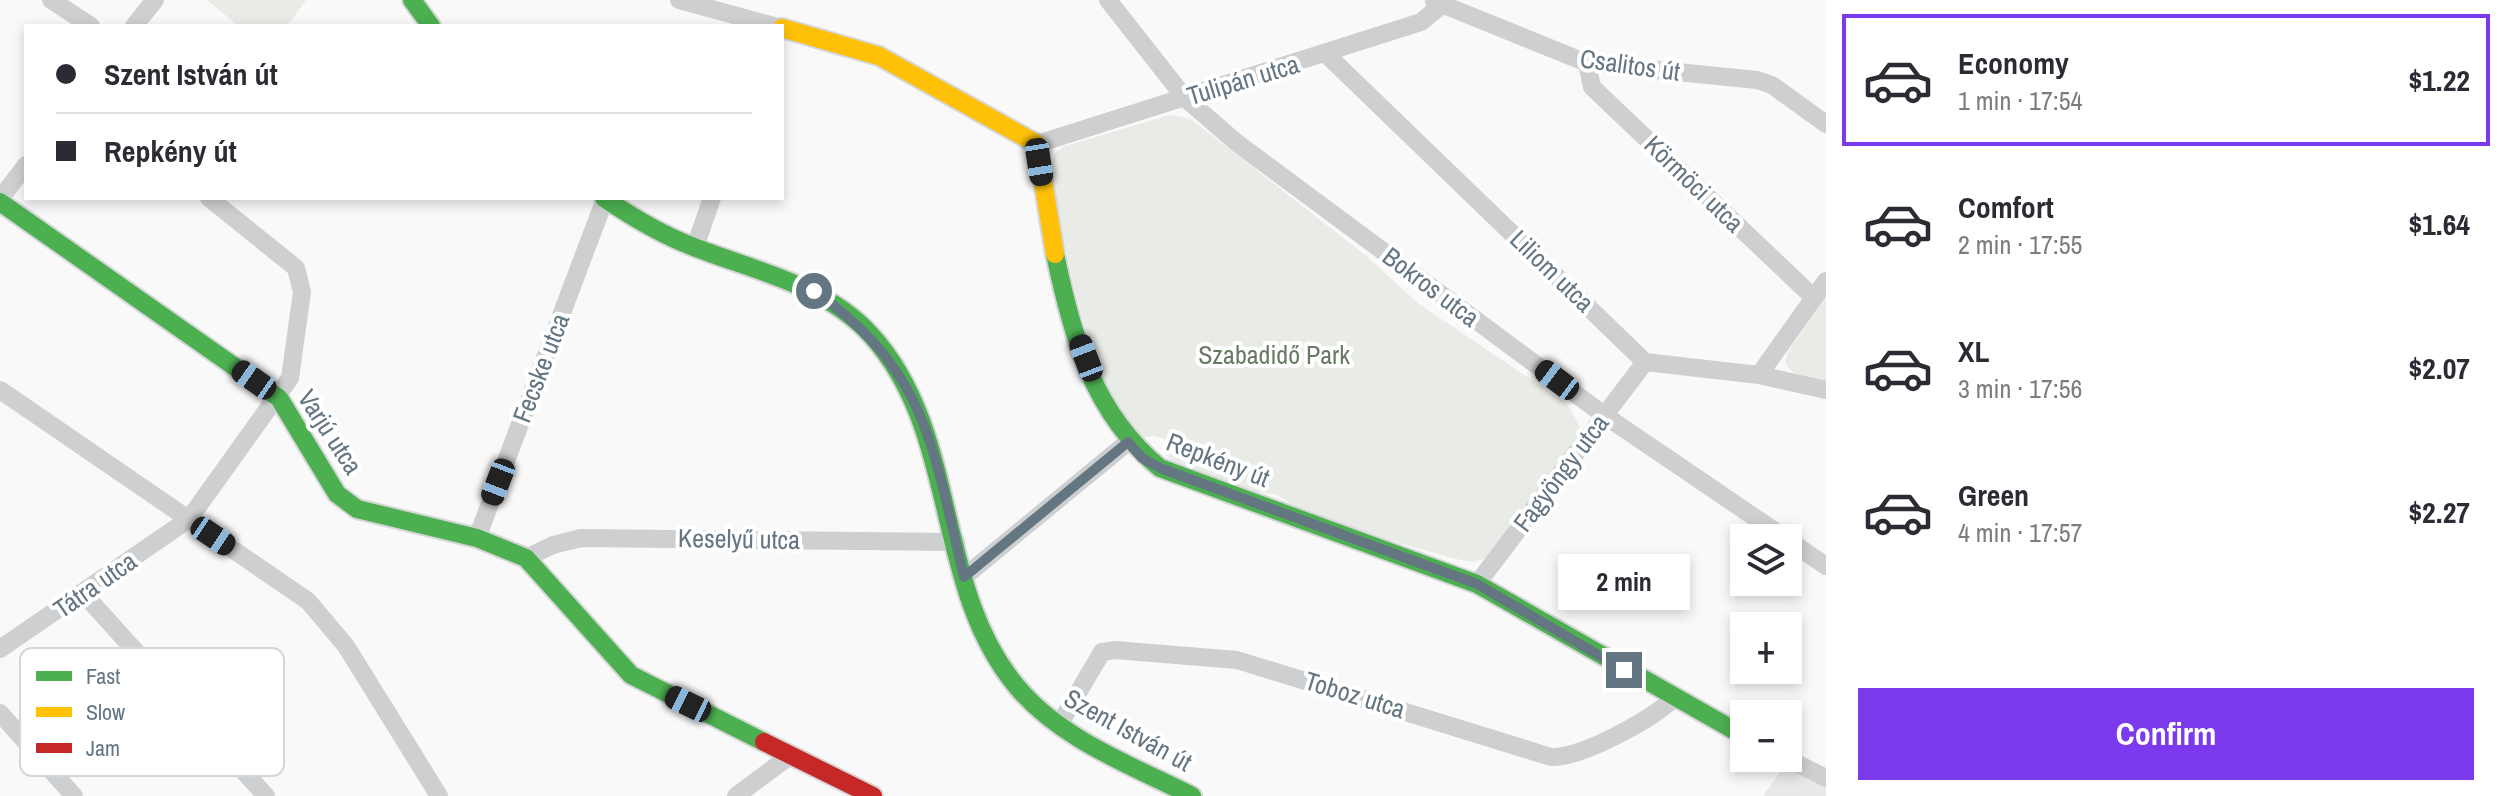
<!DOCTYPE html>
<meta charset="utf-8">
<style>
:root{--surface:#fff;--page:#f7f7f7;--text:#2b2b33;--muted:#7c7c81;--line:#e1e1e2;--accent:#7c3aed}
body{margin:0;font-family:"Archivo Narrow",sans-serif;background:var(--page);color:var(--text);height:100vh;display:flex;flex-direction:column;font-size:30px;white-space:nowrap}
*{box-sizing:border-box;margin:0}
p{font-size:26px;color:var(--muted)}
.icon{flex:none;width:44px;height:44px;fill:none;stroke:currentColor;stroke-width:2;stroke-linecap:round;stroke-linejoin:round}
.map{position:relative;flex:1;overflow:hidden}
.drawer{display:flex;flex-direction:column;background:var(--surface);width:680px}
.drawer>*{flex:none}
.banner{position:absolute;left:24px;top:24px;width:760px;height:176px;border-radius:0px;box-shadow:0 4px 12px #0003;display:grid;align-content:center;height:176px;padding:0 32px;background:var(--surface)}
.fabs{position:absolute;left:1730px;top:524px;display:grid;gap:16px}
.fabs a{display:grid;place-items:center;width:72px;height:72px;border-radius:0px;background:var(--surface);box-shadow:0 4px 12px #0003;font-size:40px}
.end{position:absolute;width:36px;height:36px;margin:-18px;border:10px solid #657683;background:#fff;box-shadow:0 0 0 4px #fff}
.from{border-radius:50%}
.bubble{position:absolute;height:56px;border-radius:0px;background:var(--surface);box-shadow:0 4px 12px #0003;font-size:26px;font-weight:800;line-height:56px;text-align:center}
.car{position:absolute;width:24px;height:48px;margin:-24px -12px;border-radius:10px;box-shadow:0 0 6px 2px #0007;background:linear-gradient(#222 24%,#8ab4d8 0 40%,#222 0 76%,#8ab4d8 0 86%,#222 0)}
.banner b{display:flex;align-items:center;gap:28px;height:76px;font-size:30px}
.banner b+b{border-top:2px solid var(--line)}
.banner i{width:20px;height:20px;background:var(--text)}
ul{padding:14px 0 0;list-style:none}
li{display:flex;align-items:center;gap:24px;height:132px;margin:0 16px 12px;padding:0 16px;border:4px solid transparent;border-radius:0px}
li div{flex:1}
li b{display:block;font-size:30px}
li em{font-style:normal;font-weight:800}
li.current{border-color:var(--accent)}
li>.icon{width:72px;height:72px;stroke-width:1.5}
.button{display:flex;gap:16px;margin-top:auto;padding:16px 32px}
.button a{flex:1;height:92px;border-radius:0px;background:var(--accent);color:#fff;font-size:32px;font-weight:800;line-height:92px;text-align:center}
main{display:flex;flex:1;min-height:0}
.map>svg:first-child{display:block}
.built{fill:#e8e9e9}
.green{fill:#e8ebe6}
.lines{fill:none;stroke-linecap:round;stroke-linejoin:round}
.fast-casing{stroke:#d5d6d7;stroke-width:22}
.slow-casing{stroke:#d5d6d7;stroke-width:22}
.jam-casing{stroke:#d5d6d7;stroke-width:22}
.street{stroke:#cecfd0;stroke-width:18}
.fast{stroke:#4caf50;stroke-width:18}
.slow{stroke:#ffc107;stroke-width:18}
.jam{stroke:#c62828;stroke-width:18}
.route{stroke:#657683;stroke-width:10}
.labels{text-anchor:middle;stroke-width:8;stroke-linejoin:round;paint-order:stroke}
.street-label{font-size:26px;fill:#657683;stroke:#fff}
.park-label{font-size:26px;fill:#687a64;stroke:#fff}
.key{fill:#fff;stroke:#d1d6da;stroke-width:2}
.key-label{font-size:22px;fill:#657683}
</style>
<main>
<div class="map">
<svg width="1826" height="796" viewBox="0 0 1826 796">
<rect width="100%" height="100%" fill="#f9f9f9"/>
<polygon class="built" points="1786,764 1826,784 1826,796 1763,796"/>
<g class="green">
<polygon points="207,0 306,0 287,26 239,26"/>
<path d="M1170 115 1191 119 1365 255 1419 304 1567 404 1584 434 1487 558 1473 562 1456 559 1316 519 1276 494 1247 491 1170 460 1165 452 1166 439 1153 436 1134 438C1083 355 1067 259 1050 165L1056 152 1065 146Z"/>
<path d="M1826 297V384C1810 380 1793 378 1785 362L1789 350Z"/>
</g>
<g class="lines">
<defs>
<g id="fast">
<polyline points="412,0 431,26"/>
<path d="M604 198C632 217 662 235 694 247 755 271 826 285 871 335 961 434 932 587 1018 688 1062 740 1133 766 1192 796"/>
<polyline points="0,202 279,398 337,494 357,509 477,538 526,558 631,675 764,742"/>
<path d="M1055 254C1072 336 1093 413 1160 468L1477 584 1744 736"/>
</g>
<polyline id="slow" points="782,28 879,56 1037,144 1055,254"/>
<polyline id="jam" points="764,742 873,796"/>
</defs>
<use href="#fast" class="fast-casing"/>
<use href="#slow" class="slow-casing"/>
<use href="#jam" class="jam-casing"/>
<g class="street">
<polyline points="51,0 91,26"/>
<polyline points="679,0 774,26"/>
<polyline points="1108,0 1185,98 1237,143 1604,415 1785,538"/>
<polyline points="1434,1 1587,63 1757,80 1772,85 1826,124"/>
<polyline points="134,26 155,0"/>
<polyline points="1326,54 1645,362 1759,375 1826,390"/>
<polyline points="1587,63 1592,87 1814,298"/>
<polyline points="1037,144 1421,22 1443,4"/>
<polyline points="0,199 26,165"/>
<polyline points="695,247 712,198"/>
<polyline points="1759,375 1826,281"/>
<polyline points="0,390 308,601 346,646 439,796"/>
<polyline points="477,538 605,199"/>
<polyline points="1788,540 1826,566"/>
<polyline points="526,558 553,545 581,538 956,542"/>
<polyline points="964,577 1128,442"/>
<polyline points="1477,584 1645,362"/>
<polyline points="83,593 266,796"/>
<polyline points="0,649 189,519 290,378 302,292 296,268 209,198"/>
<polyline points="0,713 74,796"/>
<path d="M1059 725 1102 652 1115 650 1237 660 1551 757C1582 758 1650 720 1673 699"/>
<polyline points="1786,758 1826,778"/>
<polyline points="736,796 791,755"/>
</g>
<use href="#fast" class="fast"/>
<use href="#slow" class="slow"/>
<use href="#jam" class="jam"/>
</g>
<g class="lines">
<path class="route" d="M814 291C929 371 933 451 964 577L1128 442 1142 458 1160 468 1477 584 1624 670"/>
</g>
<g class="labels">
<g class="street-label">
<text transform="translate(1630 65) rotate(8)" y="9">Csalitos út</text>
<text transform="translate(1243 80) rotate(-17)" y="9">Tulipán utca</text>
<text transform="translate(1694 184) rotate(44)" y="9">Körmöci utca</text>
<text transform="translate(1552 271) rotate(44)" y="9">Liliom utca</text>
<text transform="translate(1431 287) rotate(37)" y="9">Bokros utca</text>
<text transform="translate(541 368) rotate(-69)" y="9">Fecske utca</text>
<text transform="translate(330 432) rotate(57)" y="9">Varjú utca</text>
<text transform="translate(1218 460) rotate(21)" y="9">Repkény út</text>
<text transform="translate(1561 473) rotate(-53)" y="9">Fagyöngy utca</text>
<text transform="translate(739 539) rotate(1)" y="9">Keselyű utca</text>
<text transform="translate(95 585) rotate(-35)" y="9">Tátra utca</text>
<text transform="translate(1355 695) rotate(17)" y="9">Toboz utca</text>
<text transform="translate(1128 730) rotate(29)" y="9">Szent István út</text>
</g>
<g class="park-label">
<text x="1274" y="364">Szabadidő Park</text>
</g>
</g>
<rect x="20" y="648" width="264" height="128" rx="12" class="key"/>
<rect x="36" y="671" width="36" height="10" fill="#4caf50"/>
<rect x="36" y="707" width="36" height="10" fill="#ffc107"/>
<rect x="36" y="743" width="36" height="10" fill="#c62828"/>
<g class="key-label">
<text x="86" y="684">Fast</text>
<text x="86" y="720">Slow</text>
<text x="86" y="756">Jam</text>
</g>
</svg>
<div class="fabs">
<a><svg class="icon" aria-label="layers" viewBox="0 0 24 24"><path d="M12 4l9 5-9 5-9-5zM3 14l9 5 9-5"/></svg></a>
<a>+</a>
<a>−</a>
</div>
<i class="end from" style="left:814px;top:291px"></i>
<i class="end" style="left:1624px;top:670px"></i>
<div class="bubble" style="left:1558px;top:554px;width:132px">2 min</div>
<i class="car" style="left:1039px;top:162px;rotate:171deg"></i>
<i class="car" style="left:1086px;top:358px;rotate:339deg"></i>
<i class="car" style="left:254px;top:380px;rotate:305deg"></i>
<i class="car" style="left:1557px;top:380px;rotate:307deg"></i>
<i class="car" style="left:498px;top:482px;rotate:201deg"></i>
<i class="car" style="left:213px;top:536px;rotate:124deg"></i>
<i class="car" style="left:688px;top:704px;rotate:296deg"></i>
<div class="banner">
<b><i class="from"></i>Szent István út</b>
<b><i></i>Repkény út</b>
</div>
</div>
<section class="drawer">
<ul>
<li class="current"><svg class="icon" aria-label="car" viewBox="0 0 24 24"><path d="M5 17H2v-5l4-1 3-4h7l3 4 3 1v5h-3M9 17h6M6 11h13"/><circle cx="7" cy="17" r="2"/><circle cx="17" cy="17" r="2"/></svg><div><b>Economy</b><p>1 min · 17:54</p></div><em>$1.22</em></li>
<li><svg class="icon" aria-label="car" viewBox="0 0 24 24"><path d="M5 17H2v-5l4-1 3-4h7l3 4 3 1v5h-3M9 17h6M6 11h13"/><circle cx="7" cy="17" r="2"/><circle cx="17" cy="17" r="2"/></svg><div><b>Comfort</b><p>2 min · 17:55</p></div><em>$1.64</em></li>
<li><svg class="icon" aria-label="car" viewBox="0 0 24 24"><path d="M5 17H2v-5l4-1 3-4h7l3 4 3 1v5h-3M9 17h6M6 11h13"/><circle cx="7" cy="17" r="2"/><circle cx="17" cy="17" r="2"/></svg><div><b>XL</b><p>3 min · 17:56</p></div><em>$2.07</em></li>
<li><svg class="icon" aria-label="car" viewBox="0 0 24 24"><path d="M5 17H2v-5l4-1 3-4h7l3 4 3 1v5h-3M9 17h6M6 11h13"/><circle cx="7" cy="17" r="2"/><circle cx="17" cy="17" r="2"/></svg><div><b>Green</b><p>4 min · 17:57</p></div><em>$2.27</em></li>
</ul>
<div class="button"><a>Confirm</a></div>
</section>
</main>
